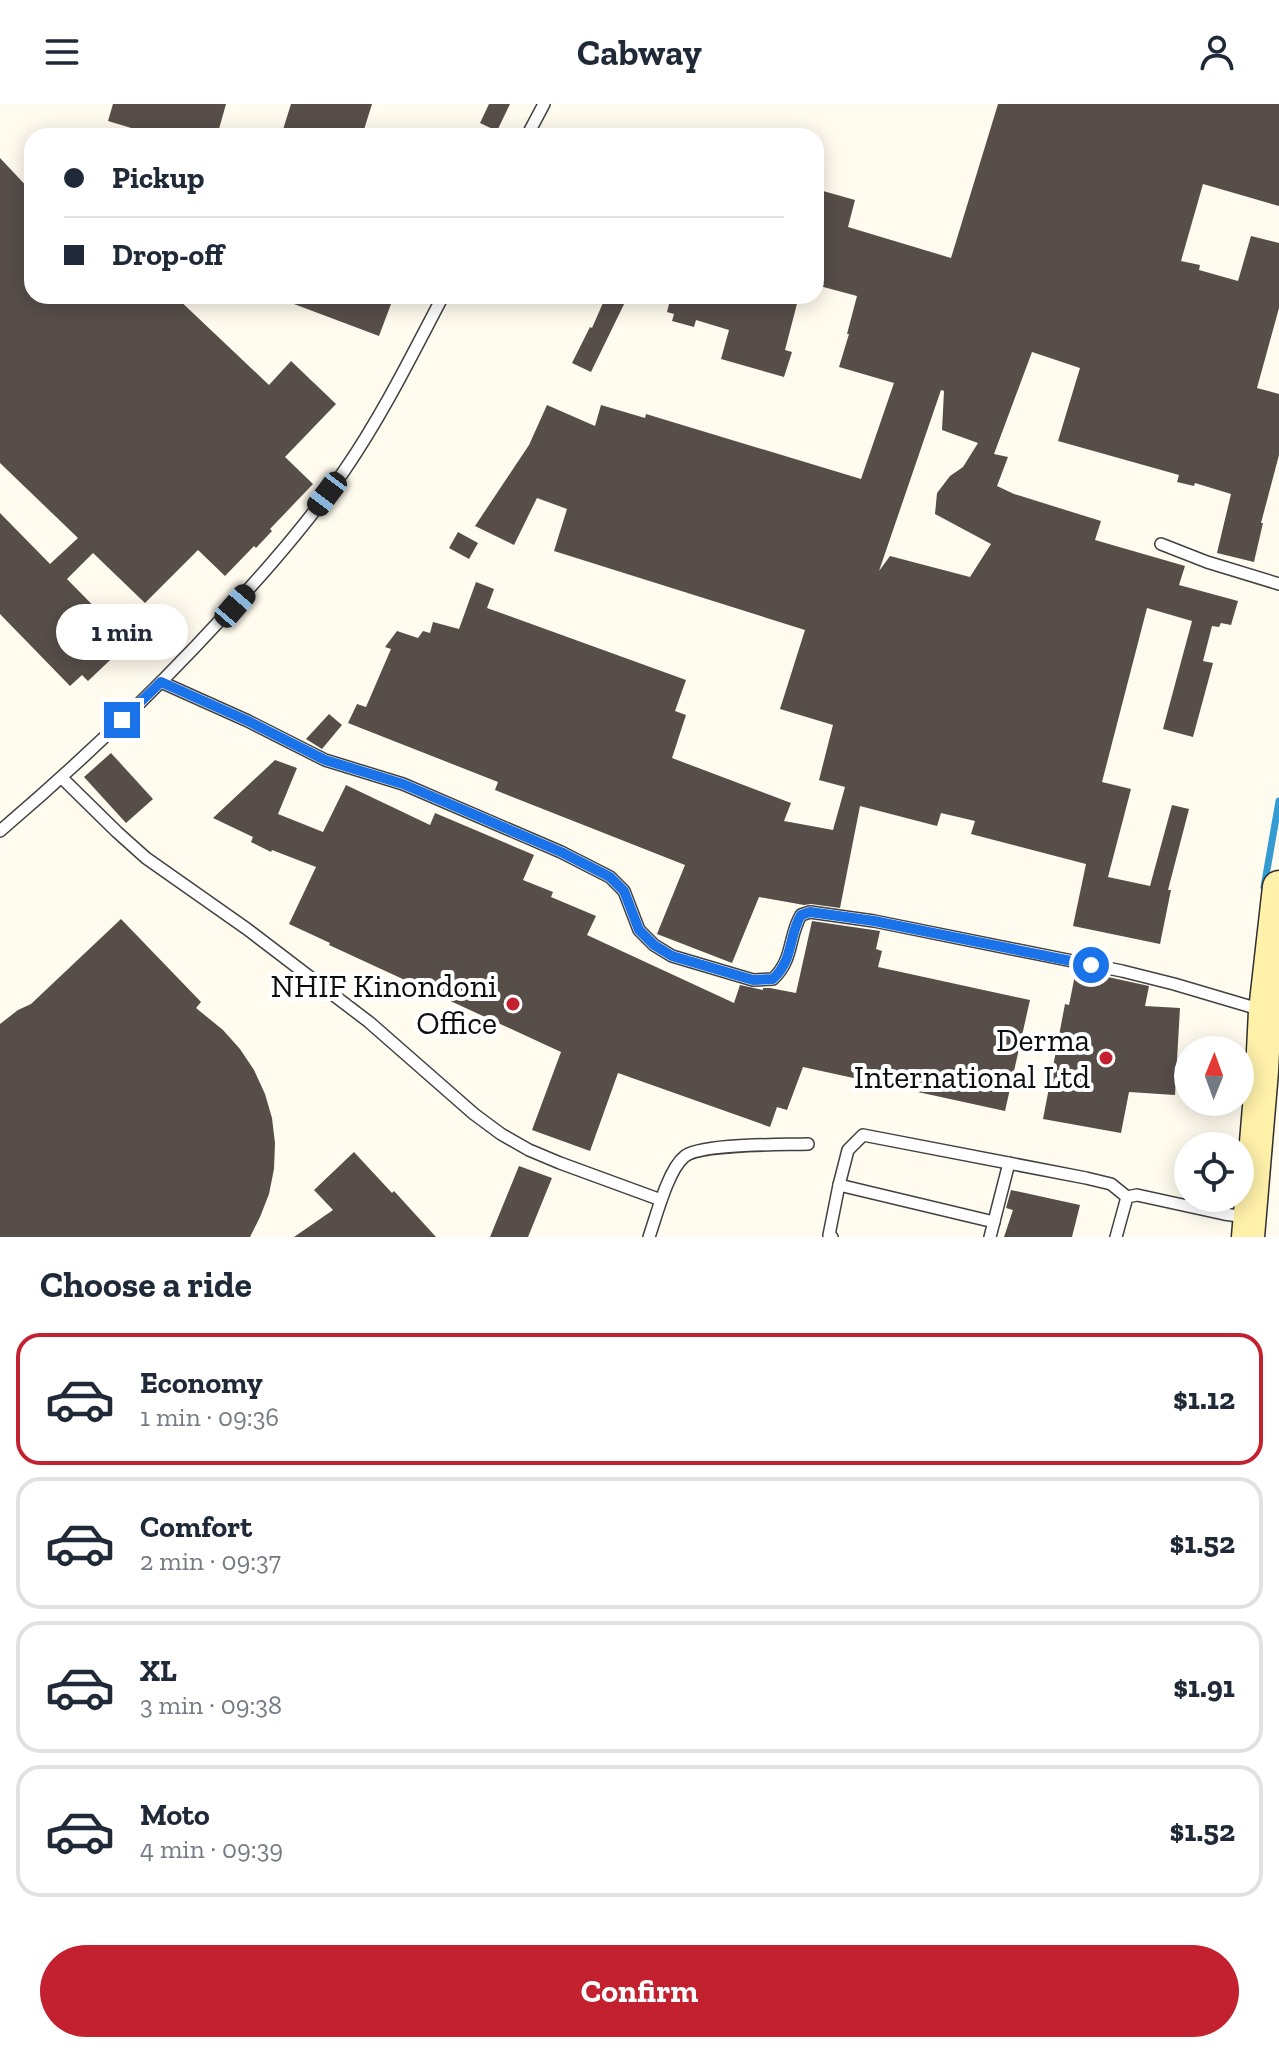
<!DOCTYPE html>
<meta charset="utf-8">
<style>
:root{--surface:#fff;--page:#f6f6f7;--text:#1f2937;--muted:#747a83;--line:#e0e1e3;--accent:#c32030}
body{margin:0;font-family:"Zilla Slab",serif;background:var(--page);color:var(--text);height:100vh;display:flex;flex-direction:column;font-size:30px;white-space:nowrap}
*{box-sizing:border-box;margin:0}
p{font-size:26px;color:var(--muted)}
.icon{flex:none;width:44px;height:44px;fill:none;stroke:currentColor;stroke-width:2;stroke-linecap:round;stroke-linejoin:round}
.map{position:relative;height:1133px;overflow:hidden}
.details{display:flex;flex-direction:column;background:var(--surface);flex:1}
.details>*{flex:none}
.top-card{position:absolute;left:24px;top:24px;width:800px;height:176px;border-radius:24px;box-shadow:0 4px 20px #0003;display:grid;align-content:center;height:176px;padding:0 40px;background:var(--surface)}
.needle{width:52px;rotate:1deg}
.controls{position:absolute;left:1174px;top:932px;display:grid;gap:16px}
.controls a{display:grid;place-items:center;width:80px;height:80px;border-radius:50%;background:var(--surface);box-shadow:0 4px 20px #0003;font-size:40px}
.end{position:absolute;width:36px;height:36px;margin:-18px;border:10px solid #1a73e8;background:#fff;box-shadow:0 0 0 4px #fff}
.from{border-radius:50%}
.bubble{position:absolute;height:56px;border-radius:28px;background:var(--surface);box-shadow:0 4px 20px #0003;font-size:26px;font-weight:800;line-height:56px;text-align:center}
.car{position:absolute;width:24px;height:48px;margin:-24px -12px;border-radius:10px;box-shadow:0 0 6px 2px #0007;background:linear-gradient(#222 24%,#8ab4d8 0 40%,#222 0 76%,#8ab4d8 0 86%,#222 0)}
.top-card b{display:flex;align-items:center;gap:28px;height:76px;font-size:30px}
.top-card b+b{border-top:2px solid var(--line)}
.top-card i{width:20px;height:20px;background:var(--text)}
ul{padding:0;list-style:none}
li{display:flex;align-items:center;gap:24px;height:132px;margin:0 16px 12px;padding:0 24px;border:4px solid var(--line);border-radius:24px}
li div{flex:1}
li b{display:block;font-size:30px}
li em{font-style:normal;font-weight:800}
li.active{border-color:var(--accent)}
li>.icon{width:72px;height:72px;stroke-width:1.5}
h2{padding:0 40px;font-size:36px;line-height:96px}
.action{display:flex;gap:16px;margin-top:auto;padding:16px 40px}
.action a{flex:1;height:92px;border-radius:48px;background:var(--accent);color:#fff;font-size:32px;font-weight:800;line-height:92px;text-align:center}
header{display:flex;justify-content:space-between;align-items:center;height:104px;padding:0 40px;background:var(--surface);font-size:36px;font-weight:800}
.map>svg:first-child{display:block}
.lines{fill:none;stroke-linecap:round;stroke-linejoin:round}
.stream{stroke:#359bd3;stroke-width:7}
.building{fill:#574e4a;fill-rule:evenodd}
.lane-casing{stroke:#414141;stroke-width:14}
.secondary-casing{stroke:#303030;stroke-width:35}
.lane{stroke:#fff;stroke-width:11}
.secondary{stroke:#fff1a9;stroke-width:32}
.route{stroke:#1a73e8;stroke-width:10}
.poi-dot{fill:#c32030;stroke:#fff;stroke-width:3}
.labels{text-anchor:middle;stroke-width:8;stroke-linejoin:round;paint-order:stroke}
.poi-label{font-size:32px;fill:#0e0e0e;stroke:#fff;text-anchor:end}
</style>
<header><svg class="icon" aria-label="menu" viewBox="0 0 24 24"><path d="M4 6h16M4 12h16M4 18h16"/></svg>Cabway<svg class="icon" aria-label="person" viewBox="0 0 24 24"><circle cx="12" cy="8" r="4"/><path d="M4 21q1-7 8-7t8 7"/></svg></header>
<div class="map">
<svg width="1279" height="1133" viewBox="0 0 1279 1133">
<rect width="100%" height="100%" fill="#fffbee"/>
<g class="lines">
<polyline class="stream" points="1264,783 1279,697"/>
</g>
<g class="building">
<polygon points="113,0 226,0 217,32 158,32 108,17"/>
<polygon points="291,0 372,0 362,32 281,32"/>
<polygon points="489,0 510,0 497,27 480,19"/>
<path d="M998 0H1279V102L1203 80 1181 157 1200 161 1199 166 1238 177 1251 132 1279 139V204L1257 284 1279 290V351L1261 419H1263L1254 458 1217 449 1231 390 1195 379 1194 382 1177 378 1179 371 1058 337 1080 264 1032 248 994 350 1008 353 997 382 1014 390 1101 417 1095 436 1185 462 1179 481 1238 497 1231 521 1221 519 1219 523 1212 522 1203 557 1213 559 1193 633 1163 625 1192 517 1147 504 1102 678 1131 685 1108 773 1150 782 1172 701 1189 705 1168 786H1171L1160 840 1073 822 1086 760 971 730 975 717 941 709 937 722 860 702 840 804 811 800 804 801 759 793 732 859 657 830 685 761 495 686 498 678 348 619 357 600 366 603 391 545 385 543 397 527 418 534 423 527 430 529 433 518 459 525 476 478 494 485 487 504 686 576 675 607 686 611 672 654 791 699 784 717 833 726 845 683 819 676 833 621 780 605 805 526 554 447 567 405 537 394 514 441 475 422 529 341 547 301 595 322 601 301 645 314 646 310 861 375 894 279 839 263 849 230H847L857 192 816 181V85L855 96 848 123 951 154ZM941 286 944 287 942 326 978 339 963 363 950 372 937 389 935 410 991 440 970 473 890 452 879 467Z"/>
<polygon points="0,54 32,88 32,192 175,192 269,281 291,257 336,300 285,353 313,380 270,425 272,427 256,444 254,442 225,472 198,446 145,499 93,449 67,475 122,531 118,535 125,542 88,577 82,571 70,582 0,510 0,409 50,460 78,434 0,359"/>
<polygon points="278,192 394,192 379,232 278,194"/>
<polygon points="606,192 628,192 591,268 572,259 590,223 592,224"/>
<polygon points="671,192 738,192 757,197 758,192 799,192 785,246 792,248 784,273 721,255 729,226 696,216 694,223 672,217 674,210 667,208"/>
<polygon points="458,428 478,439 469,455 449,444"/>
<polygon points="329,610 342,621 322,645 306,635"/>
<polygon points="111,649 153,695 126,719 84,673"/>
<polygon points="275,656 297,664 278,710 323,728 346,681 430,721 435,709 534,751 523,776 553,788 551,793 596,812 587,831 734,899 740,881 763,886 763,884 770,884 796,889 812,817 880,827 876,845 882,847 878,863 1030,896 1005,1007 803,963 787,1006 777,1003 770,1023 618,969 590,1047 532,1026 561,948 329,841 330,839 289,820 316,763 272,746 271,748 251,738 253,733 213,714"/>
<polygon points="121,815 201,898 196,904 223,926 240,945 254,966 265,990 272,1014 275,1039 274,1065 269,1090 260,1113 250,1133 0,1133 0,920 18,906 31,900"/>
<polygon points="1076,866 1149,882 1145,902 1180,904 1175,991 1129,988 1121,1029 1043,1015 1065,900 1069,901"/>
<polygon points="354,1048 392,1089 394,1087 436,1133 294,1133 333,1106 314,1086"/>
<polygon points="519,1062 552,1074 528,1133 490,1133"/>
<polygon points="1011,1086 1080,1101 1072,1133 1004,1133 1013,1106 1006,1104"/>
</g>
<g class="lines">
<defs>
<g id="lane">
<polyline points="527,32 544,0"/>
<polyline points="1161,440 1207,458 1279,480"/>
<path d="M161 578 248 617 325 656 403 680 561 748 610 773 624 787 639 826 654 841 672 852 753 876 773 875C794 855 788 833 801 811L810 808 874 817 1122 867 1174 880 1262 906"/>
<polyline points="62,674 117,728 146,754 247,825 369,918 474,1010 501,1030 529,1046 560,1059 661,1096"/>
<path d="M0 727C68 669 133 608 195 543 248 487 300 430 344 367 382 312 412 251 443 192"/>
<polyline points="839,1081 994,1118"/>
<path d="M649 1133C656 1113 668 1066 684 1053 699 1039 784 1041 808 1040"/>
<polyline points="832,1133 829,1131 839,1081 848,1046 863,1031 1086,1074 1111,1080 1127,1093"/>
<polyline points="990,1133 1009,1059"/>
<polyline points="1116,1133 1127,1093 1137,1091 1224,1110 1246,1113"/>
</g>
<polyline id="secondary" points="1248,1133 1262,967 1265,907 1279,783"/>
</defs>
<use href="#lane" class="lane-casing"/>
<use href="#secondary" class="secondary-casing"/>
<use href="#lane" class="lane"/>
<use href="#secondary" class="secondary"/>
</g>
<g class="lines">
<path class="route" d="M122 616 161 578 248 617 325 656 403 680 561 748 610 773 624 787 639 826 654 841 672 852 753 876 773 875C794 855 788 833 801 811L810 808 874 817 1091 861"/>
</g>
<g class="poi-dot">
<circle cx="513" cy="900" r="8"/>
<circle cx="1106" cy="954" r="8"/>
</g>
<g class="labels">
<g class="poi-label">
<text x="497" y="893">NHIF Kinondoni<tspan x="497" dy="37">Office</tspan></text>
<text x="1090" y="947">Derma<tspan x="1090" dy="37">International Ltd</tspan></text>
</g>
</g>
</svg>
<div class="controls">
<a><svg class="needle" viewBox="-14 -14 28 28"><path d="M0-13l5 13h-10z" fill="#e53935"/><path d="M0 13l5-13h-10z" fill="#747a83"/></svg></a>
<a><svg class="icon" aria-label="locate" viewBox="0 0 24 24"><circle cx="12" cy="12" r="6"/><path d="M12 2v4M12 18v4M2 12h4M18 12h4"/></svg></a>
</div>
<i class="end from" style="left:1091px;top:861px"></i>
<i class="end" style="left:122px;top:616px"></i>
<div class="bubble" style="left:56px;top:500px;width:132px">1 min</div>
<i class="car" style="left:327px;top:390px;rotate:217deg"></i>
<i class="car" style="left:235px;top:502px;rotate:41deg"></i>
<div class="top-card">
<b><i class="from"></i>Pickup</b>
<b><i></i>Drop-off</b>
</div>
</div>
<section class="details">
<h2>Choose a ride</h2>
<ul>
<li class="active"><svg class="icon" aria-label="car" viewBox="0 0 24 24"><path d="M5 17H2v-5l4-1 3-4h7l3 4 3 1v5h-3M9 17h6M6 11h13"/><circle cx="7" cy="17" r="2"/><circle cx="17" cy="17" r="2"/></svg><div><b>Economy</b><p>1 min · 09:36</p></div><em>$1.12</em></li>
<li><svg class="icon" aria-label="car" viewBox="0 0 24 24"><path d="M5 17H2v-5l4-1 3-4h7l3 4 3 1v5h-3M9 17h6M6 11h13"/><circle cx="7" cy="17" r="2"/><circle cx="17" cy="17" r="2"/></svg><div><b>Comfort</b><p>2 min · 09:37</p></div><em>$1.52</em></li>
<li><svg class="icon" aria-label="car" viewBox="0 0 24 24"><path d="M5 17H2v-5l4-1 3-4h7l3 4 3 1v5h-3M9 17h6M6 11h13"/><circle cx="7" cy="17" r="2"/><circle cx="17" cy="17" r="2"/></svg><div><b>XL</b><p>3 min · 09:38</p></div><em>$1.91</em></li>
<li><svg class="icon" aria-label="car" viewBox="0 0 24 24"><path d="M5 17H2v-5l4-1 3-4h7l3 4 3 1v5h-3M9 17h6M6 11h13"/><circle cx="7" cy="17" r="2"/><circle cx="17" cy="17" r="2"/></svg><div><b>Moto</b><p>4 min · 09:39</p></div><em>$1.52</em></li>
</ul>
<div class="action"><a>Confirm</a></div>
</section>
